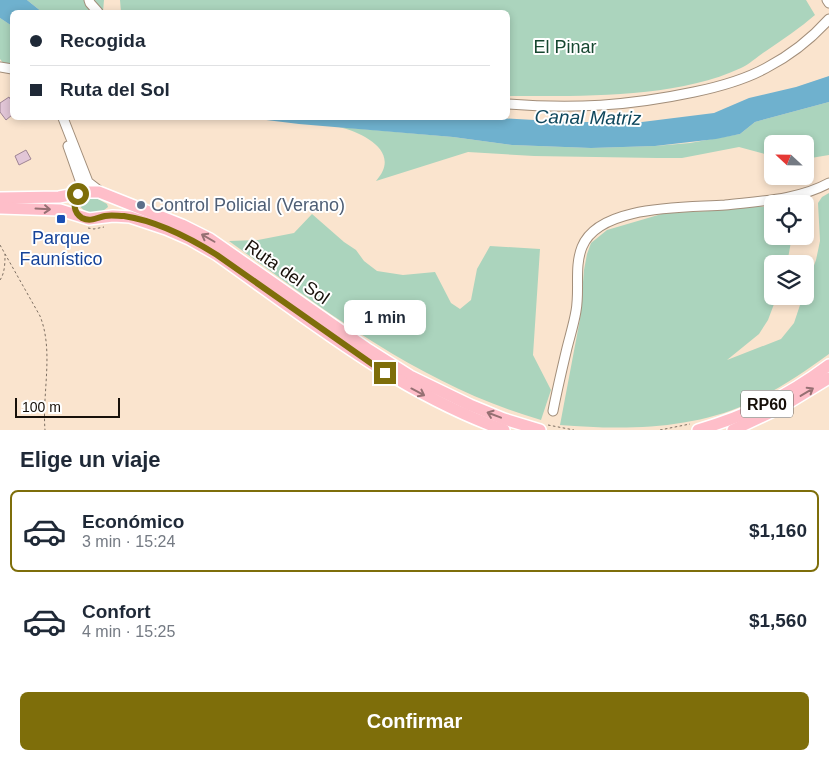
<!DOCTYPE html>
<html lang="es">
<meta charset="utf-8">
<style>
:root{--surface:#fff;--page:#f6f6f7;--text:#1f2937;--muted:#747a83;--line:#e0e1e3;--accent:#7e6e0a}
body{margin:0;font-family:Helvetica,sans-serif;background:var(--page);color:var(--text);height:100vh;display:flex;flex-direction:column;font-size:19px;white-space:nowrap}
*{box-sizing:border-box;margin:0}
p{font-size:16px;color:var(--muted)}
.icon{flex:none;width:28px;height:28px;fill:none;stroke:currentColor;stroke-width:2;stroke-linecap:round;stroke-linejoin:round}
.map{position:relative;height:430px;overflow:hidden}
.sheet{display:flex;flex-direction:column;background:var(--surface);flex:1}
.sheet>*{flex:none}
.banner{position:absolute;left:10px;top:10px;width:500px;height:110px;border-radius:8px;box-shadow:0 2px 8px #0003;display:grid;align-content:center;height:110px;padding:0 20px;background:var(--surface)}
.needle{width:32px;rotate:292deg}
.fabs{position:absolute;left:764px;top:135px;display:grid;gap:10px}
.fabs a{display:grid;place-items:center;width:50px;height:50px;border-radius:8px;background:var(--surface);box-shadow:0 2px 8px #0003;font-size:25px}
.scale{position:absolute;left:15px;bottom:12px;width:105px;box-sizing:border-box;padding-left:5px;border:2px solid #171009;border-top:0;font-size:14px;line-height:18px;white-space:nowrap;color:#171009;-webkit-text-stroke:4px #fff;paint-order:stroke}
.end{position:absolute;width:22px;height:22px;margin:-11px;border:6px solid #7e6e0a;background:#fff;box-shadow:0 0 0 2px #fff}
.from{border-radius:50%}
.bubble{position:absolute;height:35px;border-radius:8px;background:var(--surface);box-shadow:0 2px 8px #0003;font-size:16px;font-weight:700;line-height:35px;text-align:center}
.banner b{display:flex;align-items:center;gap:18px;height:48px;font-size:19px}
.banner b+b{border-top:1px solid var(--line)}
.banner i{width:12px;height:12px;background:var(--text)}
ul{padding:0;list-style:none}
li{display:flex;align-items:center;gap:15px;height:82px;margin:0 10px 8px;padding:0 10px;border:2px solid transparent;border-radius:8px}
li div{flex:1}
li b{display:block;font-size:19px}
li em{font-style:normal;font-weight:700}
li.on{border-color:var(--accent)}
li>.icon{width:45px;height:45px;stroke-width:1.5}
h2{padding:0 20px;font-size:22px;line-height:60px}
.cta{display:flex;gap:10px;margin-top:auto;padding:10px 20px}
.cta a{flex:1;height:58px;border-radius:8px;background:var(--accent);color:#fff;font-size:20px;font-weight:700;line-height:58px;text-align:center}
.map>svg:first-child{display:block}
.green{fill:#abd4bd}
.water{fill:#6fb1ce}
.building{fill:#e2c6d7;stroke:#9e8494}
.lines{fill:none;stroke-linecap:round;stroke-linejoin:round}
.minor-casing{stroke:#a28e7a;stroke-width:11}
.major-casing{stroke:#fff;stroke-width:14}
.path{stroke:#7d6f62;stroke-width:1;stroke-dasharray:2.5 2.5;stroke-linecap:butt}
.minor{stroke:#fff;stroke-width:9}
.major{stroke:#febec9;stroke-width:11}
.oneway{stroke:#967073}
.route{stroke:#7e6e0a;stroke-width:6}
.service-dot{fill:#5c6f8a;stroke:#fff;stroke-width:2}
.transit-dot{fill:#1a4fb4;stroke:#fff;stroke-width:2}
.labels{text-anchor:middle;stroke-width:4;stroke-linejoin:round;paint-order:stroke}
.shield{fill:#fff;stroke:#5d5853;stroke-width:1}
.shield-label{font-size:16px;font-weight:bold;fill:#171009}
.park-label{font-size:18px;fill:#164730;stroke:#fff}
.service-label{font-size:18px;fill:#4e5e75;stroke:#fff;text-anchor:start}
.transit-label{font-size:18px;fill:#164399;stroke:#fff}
.street-label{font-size:18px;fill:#171009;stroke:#fff}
.water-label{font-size:19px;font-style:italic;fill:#0f475c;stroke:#fff}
</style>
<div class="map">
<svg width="829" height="430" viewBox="0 0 829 430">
<rect width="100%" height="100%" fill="#fae4ce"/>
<g class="green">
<polygon points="27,0 104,0 103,12 42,12"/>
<path d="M120 0H806L815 15C800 28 783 39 766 51 758 56 750 64 741 68 675 99 579 96 508 96V12H121Z"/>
<polygon points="0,18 12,26 12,64 3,63 0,59"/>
<path d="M829 102V155L805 159V144H772V156L739 147 682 158H657L534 156 468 152 376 181C402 152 364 133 339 127L453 137 512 145 591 148 655 146 690 143 740 134 755 122Z"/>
<path d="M829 193V354C803 373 776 391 747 404 689 430 622 430 560 425L580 319 584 270 587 254 591 243 607 230 665 213 709 211 745 206 772 207V236H792L787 264H772V296H777L768 320 759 334 727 360 781 339 794 323 803 296H805V290L816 260 820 241 818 203 822 197Z"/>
<path d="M87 198 98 199 107 204 108 207C100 215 83 215 79 204L80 201Z"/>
<path d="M312 214 344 242 356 250 364 261 377 271 403 275 435 272 451 303 460 309 471 300 477 269 490 246 540 249 533 355 551 390 541 420C421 385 328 313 229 241L258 240 294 233Z"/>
</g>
<g class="water">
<polygon points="0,0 27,0 42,12 12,12 12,26 0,18"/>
<polygon points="829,76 829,102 755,122 740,134 716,139 655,146 591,148 512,145 453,137 299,124 249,118 497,118 569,122 642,122 714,113 749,98 796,87"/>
</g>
<g class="building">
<polygon points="9,97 12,102 12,115 6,120 0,112 0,103"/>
<polygon points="26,150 31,159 19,165 15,156"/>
</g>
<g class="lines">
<defs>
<g id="minor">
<polyline points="89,0 90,3 98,12"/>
<polyline points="827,0 829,3"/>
<polyline points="0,67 12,69"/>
<path d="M508 104C574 109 628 106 694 92 718 87 744 80 766 68 789 56 812 38 829 19"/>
<polyline points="63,118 88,182 101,192"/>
<polyline points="68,146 81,183 80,194"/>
<path d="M553 411C557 390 562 369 567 348 570 336 574 323 576 311 580 290 574 267 582 247 599 204 688 208 725 205 760 201 798 200 829 183"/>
</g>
<g id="major">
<polyline points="0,198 59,197 86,192 99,192 182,225 210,239 369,350 410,376 470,405 504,419 540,430"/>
<path d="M0 208 60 210 89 219 113 216 130 217 166 229 189 239 217 255C309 320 397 392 504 430"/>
<path d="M698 430C748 415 786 397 829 365"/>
<polyline points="733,430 780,408 829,378"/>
</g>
</defs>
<use href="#minor" class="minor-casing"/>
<use href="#major" class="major-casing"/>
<g class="path">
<polyline points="88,228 94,229 104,227"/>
<path d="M0 245 40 316C54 351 42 393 45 430"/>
<path d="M0 280C5 273 5 262 5 254"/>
<polyline points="548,425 574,430"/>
<polyline points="660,430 690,424"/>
</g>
<use href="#minor" class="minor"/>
<use href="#major" class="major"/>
</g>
<defs><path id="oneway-shaft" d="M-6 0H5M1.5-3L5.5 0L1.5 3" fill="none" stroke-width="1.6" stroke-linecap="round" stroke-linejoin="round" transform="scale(1.25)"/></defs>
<g class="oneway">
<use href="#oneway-shaft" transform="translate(43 209) rotate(3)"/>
<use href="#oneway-shaft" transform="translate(208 238) rotate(-150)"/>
<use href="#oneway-shaft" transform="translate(418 392) rotate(28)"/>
<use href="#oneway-shaft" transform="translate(807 392) rotate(-31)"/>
<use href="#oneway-shaft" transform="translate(494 415) rotate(-159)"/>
</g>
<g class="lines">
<path class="route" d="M78 194C73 203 73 212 82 218 90 222 97 218 105 216 111 215 118 216 124 216 157 221 190 238 217 255L385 373"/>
</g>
<circle class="service-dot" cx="141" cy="205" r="5"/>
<rect class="transit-dot" x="56" y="214" width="10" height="10" rx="2.5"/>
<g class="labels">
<rect class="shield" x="741" y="390.5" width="52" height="27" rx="4"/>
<g class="shield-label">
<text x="767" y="410">RP60</text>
</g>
<g class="park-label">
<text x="565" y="53">El Pinar</text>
</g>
<g class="service-label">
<text x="151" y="211">Control Policial (Verano)</text>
</g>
<g class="transit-label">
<text x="61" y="244">Parque<tspan x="61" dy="21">Faunístico</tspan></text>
</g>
<g class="street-label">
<text transform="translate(287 272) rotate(35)" y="6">Ruta del Sol</text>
</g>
<g class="water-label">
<text transform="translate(588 117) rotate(1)" y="7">Canal Matriz</text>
</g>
</g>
</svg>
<div class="fabs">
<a><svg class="needle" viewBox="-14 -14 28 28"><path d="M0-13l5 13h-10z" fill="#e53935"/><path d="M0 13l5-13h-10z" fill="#747a83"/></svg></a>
<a><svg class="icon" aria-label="locate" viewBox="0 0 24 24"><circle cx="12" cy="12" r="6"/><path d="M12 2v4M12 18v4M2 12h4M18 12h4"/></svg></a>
<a><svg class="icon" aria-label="layers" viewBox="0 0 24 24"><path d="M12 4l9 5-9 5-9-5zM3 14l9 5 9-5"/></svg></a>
</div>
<div class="scale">100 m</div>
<i class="end from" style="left:78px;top:194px"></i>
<i class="end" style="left:385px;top:373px"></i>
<div class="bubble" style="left:344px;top:300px;width:82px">1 min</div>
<div class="banner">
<b><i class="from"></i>Recogida</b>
<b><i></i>Ruta del Sol</b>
</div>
</div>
<section class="sheet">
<h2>Elige un viaje</h2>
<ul>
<li class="on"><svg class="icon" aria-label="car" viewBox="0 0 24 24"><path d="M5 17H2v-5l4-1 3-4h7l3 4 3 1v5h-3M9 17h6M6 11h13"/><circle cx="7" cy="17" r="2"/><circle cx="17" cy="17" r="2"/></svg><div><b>Económico</b><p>3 min · 15:24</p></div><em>$1,160</em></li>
<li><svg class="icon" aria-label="car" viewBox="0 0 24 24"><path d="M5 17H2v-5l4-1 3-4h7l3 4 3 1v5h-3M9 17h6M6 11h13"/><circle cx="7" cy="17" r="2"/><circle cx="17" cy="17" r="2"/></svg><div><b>Confort</b><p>4 min · 15:25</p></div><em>$1,560</em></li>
</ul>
<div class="cta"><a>Confirmar</a></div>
</section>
